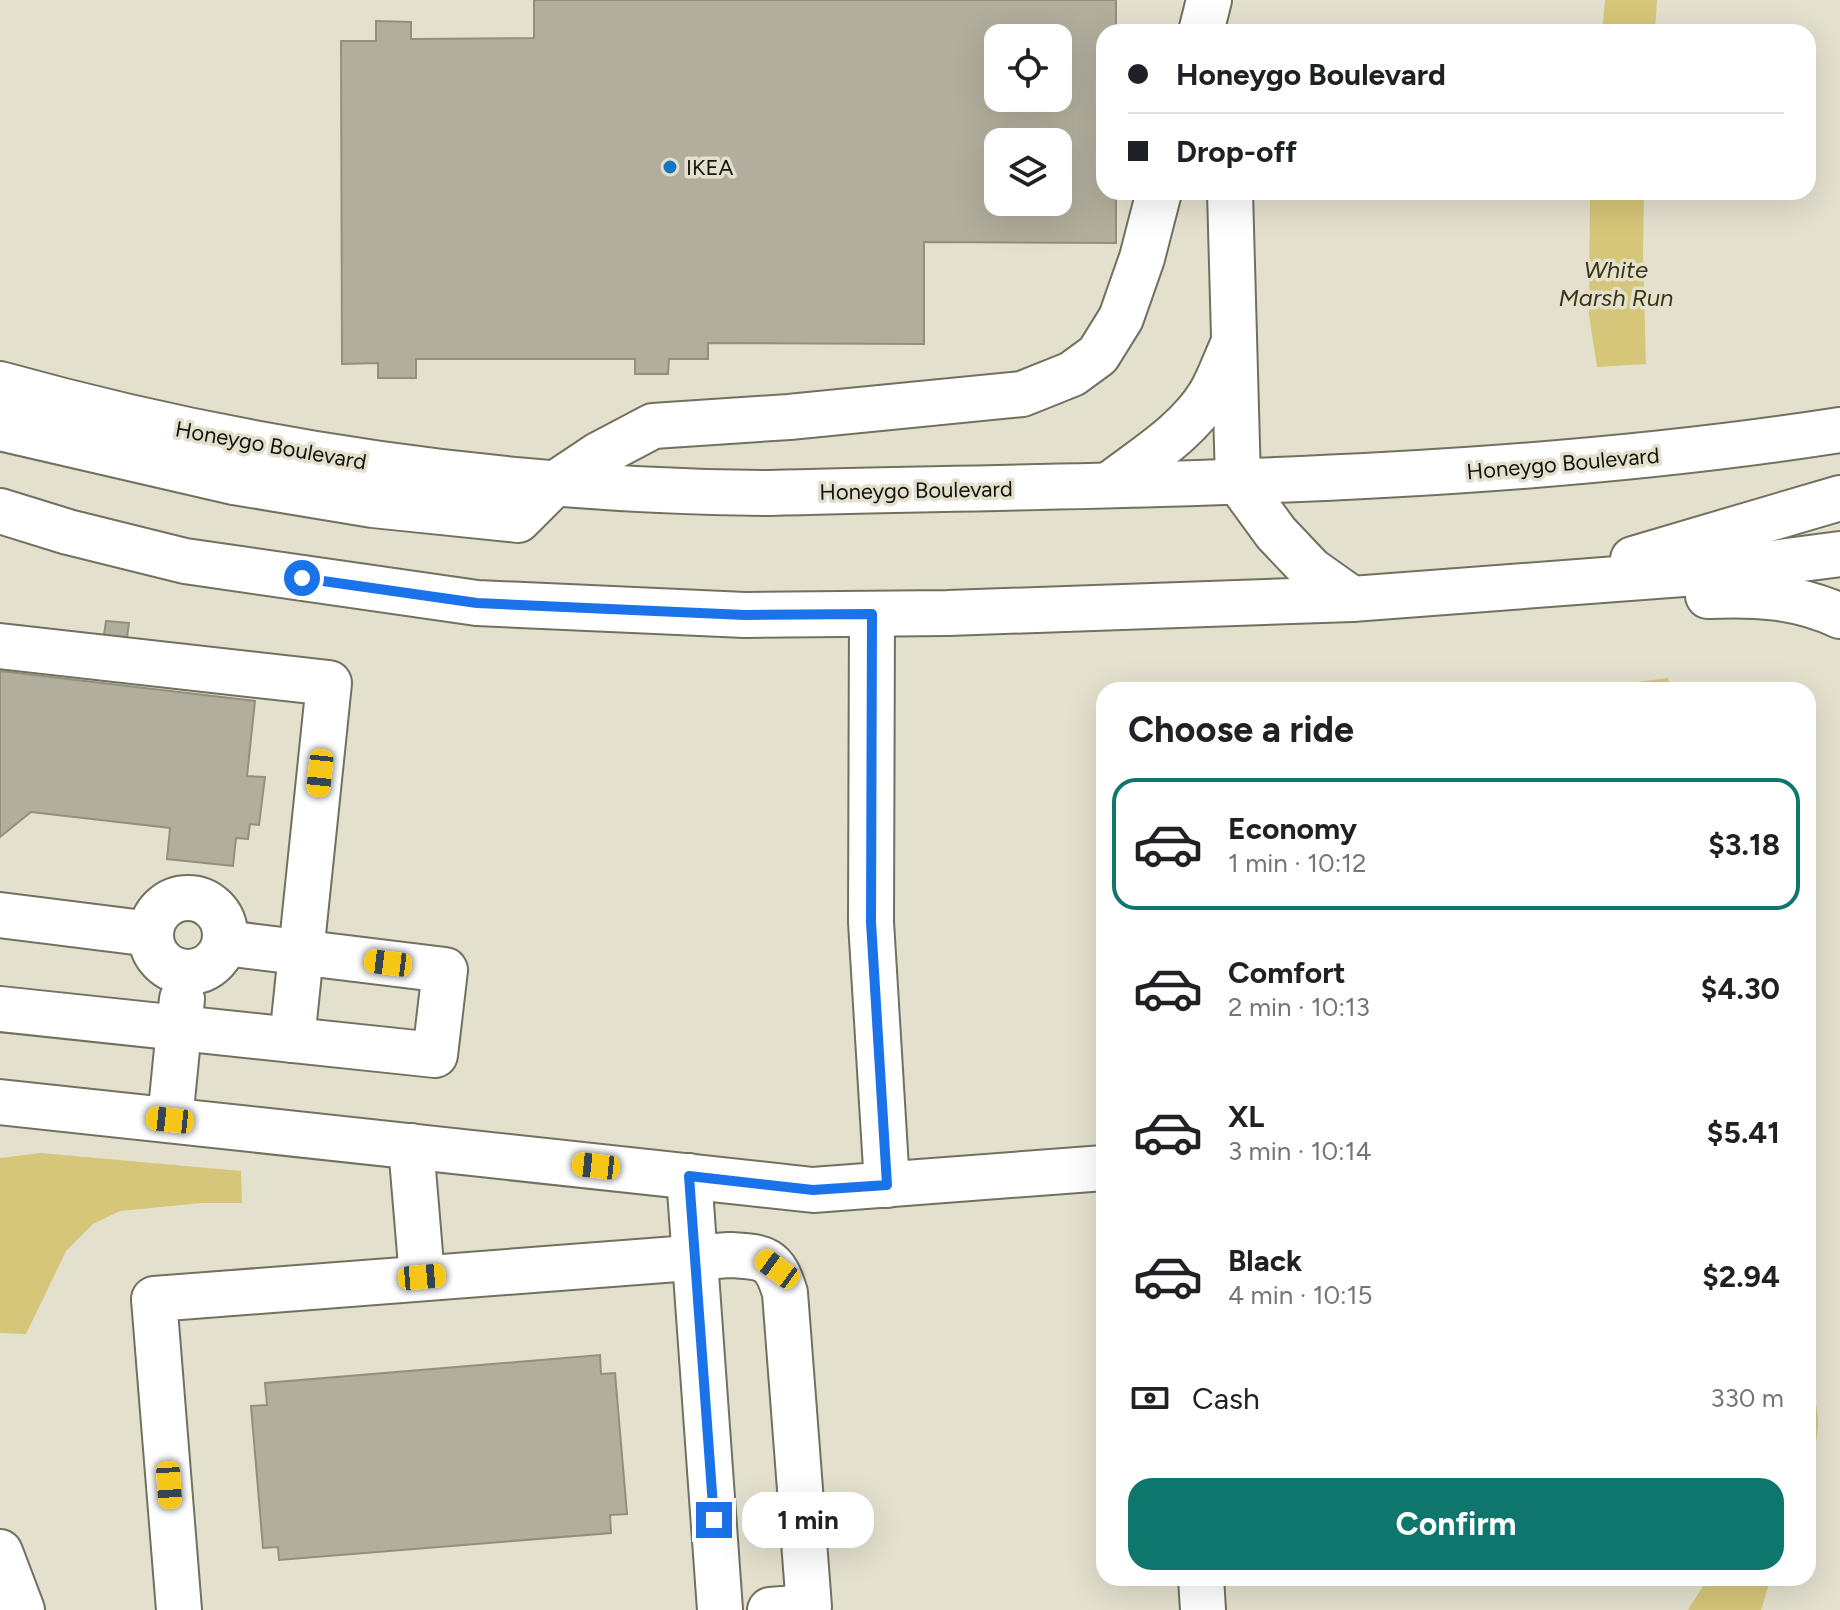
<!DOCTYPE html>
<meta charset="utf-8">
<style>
:root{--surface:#fff;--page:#f2f2f2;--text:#202124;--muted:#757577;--line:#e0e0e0;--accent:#0f766e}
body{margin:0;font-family:Figtree,sans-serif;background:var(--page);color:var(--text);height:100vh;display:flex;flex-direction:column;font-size:30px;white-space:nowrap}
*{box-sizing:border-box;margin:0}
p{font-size:26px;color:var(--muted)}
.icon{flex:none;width:44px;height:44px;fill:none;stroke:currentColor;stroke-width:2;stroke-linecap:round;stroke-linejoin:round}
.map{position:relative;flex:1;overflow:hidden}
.details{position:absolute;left:1096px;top:682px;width:720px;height:904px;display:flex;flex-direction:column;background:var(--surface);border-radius:24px;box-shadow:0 8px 32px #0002}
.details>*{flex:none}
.guide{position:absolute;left:1096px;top:24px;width:720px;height:176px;border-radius:24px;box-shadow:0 8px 32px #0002;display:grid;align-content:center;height:176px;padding:0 32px;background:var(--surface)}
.controls{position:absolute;left:984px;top:24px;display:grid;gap:16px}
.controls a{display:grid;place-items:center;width:88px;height:88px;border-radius:16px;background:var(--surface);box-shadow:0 8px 32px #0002;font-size:40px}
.end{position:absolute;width:36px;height:36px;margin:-18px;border:10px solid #1a73e8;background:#fff;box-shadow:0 0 0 4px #fff}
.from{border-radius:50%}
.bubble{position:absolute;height:56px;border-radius:24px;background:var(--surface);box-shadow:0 8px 32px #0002;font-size:26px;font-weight:700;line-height:56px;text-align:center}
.car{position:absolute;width:24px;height:48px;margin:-24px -12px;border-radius:10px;box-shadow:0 0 6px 2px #0007;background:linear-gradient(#f5c518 24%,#345 0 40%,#f5c518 0 76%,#345 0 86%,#f5c518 0)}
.guide b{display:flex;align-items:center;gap:28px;height:76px;font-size:30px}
.guide b+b{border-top:2px solid var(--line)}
.guide i{width:20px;height:20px;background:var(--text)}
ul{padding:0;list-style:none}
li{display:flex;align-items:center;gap:24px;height:132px;margin:0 16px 12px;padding:0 16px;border:4px solid transparent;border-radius:24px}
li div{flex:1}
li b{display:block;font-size:30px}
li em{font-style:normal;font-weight:700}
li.active{border-color:var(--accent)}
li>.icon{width:72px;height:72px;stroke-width:1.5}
h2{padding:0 32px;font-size:36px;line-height:96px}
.pay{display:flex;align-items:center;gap:20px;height:88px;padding:0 32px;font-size:30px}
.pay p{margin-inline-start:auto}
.cta{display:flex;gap:16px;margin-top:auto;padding:16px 32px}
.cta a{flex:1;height:92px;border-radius:24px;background:var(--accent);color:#fff;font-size:32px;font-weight:700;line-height:92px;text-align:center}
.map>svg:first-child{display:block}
.water{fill:#d5c679}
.building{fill:#b1ae9d;stroke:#928f7e;stroke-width:2;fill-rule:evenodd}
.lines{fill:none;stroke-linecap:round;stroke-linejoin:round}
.minor-casing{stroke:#72705f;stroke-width:48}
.major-casing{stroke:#72705f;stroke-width:48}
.minor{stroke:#fff;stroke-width:44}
.major{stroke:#fff;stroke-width:44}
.route{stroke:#1a73e8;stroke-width:10}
.poi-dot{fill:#1476c2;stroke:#e3e0ce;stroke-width:3}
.labels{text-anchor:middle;stroke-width:7;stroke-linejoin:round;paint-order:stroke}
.poi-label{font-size:22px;fill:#14130c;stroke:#e3e0ce;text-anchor:start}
.street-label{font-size:22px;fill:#14130c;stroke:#e3e0ce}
.water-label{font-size:24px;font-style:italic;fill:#3c3614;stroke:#e3e0ce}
</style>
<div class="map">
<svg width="1840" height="1610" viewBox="0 0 1840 1610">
<rect width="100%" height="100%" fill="#e3e0ce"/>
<g class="water">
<polygon points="1605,0 1657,0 1655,32 1602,32"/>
<polygon points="1590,192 1644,192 1643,253 1646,364 1597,367 1589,315"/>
<polygon points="1668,678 1671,690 1619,690 1621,684"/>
<polygon points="41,1153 241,1171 242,1203 201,1203 120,1211 93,1224 66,1251 26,1334 0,1333 0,1158"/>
<path d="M1808 1384C1822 1411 1821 1437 1808 1465Z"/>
<polygon points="1708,1578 1771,1578 1761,1610 1688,1610"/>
</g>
<g class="building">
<path d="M534 0H1116V26H1136V32H1104V192H1116V243L924 242V344L708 343V359H669L668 374H635V359H416V378H378V363L342 364 341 41H376V21L411 22V39L534 38ZM998 38H1058V98H998ZM998 142H1058V202H998Z"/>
<polygon points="106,621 129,623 126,645 103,642"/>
<polygon points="0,671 255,701 247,776 265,777 259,825 250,824 248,839 236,838 233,866 167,859 170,828 31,812 0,837"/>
<polygon points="600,1355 601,1374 615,1373 627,1514 610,1515 611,1533 279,1560 278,1547 263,1548 251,1406 267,1405 265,1383"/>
</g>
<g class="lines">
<defs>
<g id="minor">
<polyline points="1201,32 1209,0"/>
<polyline points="1230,192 1238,481 1276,533 1311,570 1352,599"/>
<polyline points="553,485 598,455 653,426 789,417 1022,394 1072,374 1098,355 1121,318 1142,258 1159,192"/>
<polyline points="872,614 871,922 887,1185"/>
<polyline points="0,646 329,683 292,1040"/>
<circle cx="188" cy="935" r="37"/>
<polyline points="0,915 151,934"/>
<polyline points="0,1009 435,1055 445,970 225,943"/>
<polyline points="0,1102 813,1190 1104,1168"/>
<polyline points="170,1120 182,999"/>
<polyline points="411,1146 422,1277"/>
<polyline points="689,1176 720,1610"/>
<polyline points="1201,1578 1203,1610"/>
<path d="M179 1610 154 1299 729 1255C765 1257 774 1257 785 1293L809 1607 770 1610"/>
</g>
<g id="major">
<path d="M0 384C251 454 509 491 770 493 1127 484 1486 485 1840 430"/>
<polyline points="0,428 234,482 373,505 518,520 553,485"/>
<path d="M1109 485C1144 458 1188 432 1211 393 1220 377 1226 359 1234 342"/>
<polyline points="0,511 68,532 185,561 477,603 745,615 948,613 1352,599 1696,573 1840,554"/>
<polyline points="1633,559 1840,498"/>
<path d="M1708 596C1755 594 1797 596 1840 616"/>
<polyline points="0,1552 22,1610"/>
</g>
</defs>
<use href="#minor" class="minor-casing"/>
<use href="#major" class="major-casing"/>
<use href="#minor" class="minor"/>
<use href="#major" class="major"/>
</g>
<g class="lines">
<polyline class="route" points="302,578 477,603 745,615 872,614 871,922 887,1185 813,1190 689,1176 714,1520"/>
</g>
<circle class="poi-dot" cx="670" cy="167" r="8"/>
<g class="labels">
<g class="poi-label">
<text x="686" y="175">IKEA</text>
</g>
<g class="street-label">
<text transform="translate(271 445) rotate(10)" y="8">Honeygo Boulevard</text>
<text transform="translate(1563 463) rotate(-5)" y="8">Honeygo Boulevard</text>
<text transform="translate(916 490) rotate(-1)" y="8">Honeygo Boulevard</text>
</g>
<g class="water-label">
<text x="1616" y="278">White<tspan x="1616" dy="28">Marsh Run</tspan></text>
</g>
</g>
</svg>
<div class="controls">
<a><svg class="icon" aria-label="locate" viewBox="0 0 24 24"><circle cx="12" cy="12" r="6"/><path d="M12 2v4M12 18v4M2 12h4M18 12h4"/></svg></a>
<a><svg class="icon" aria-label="layers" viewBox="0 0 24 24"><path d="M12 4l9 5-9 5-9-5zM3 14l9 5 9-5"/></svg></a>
</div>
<i class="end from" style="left:302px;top:578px"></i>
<i class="end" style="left:714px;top:1520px"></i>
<div class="bubble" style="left:742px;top:1492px;width:132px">1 min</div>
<i class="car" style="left:320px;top:773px;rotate:186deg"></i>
<i class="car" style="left:388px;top:963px;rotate:277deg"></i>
<i class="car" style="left:170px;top:1120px;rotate:276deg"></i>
<i class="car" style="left:596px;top:1166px;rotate:276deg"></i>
<i class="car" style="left:777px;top:1269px;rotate:306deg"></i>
<i class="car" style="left:422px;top:1277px;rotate:85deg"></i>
<i class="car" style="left:169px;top:1485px;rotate:176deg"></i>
<div class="guide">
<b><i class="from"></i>Honeygo Boulevard</b>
<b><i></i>Drop-off</b>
</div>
<section class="details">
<h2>Choose a ride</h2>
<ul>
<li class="active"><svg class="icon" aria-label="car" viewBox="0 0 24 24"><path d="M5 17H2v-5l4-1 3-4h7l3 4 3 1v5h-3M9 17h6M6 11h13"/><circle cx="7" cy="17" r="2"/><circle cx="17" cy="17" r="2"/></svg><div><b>Economy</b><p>1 min · 10:12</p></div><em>$3.18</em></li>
<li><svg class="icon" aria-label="car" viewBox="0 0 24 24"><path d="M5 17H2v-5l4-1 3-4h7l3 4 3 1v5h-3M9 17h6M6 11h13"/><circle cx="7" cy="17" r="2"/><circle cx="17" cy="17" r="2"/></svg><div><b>Comfort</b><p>2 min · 10:13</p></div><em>$4.30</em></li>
<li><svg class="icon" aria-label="car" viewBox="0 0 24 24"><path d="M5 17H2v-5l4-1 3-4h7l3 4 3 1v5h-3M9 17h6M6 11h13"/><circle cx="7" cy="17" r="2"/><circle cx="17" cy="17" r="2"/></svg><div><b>XL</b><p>3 min · 10:14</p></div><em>$5.41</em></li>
<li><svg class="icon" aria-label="car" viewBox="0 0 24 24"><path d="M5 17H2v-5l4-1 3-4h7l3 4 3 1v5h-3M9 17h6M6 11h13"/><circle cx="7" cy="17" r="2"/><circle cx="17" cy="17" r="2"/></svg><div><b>Black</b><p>4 min · 10:15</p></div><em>$2.94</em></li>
</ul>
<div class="pay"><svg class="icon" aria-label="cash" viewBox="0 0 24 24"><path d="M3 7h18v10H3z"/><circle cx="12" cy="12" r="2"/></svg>Cash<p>330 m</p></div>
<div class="cta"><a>Confirm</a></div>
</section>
</div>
